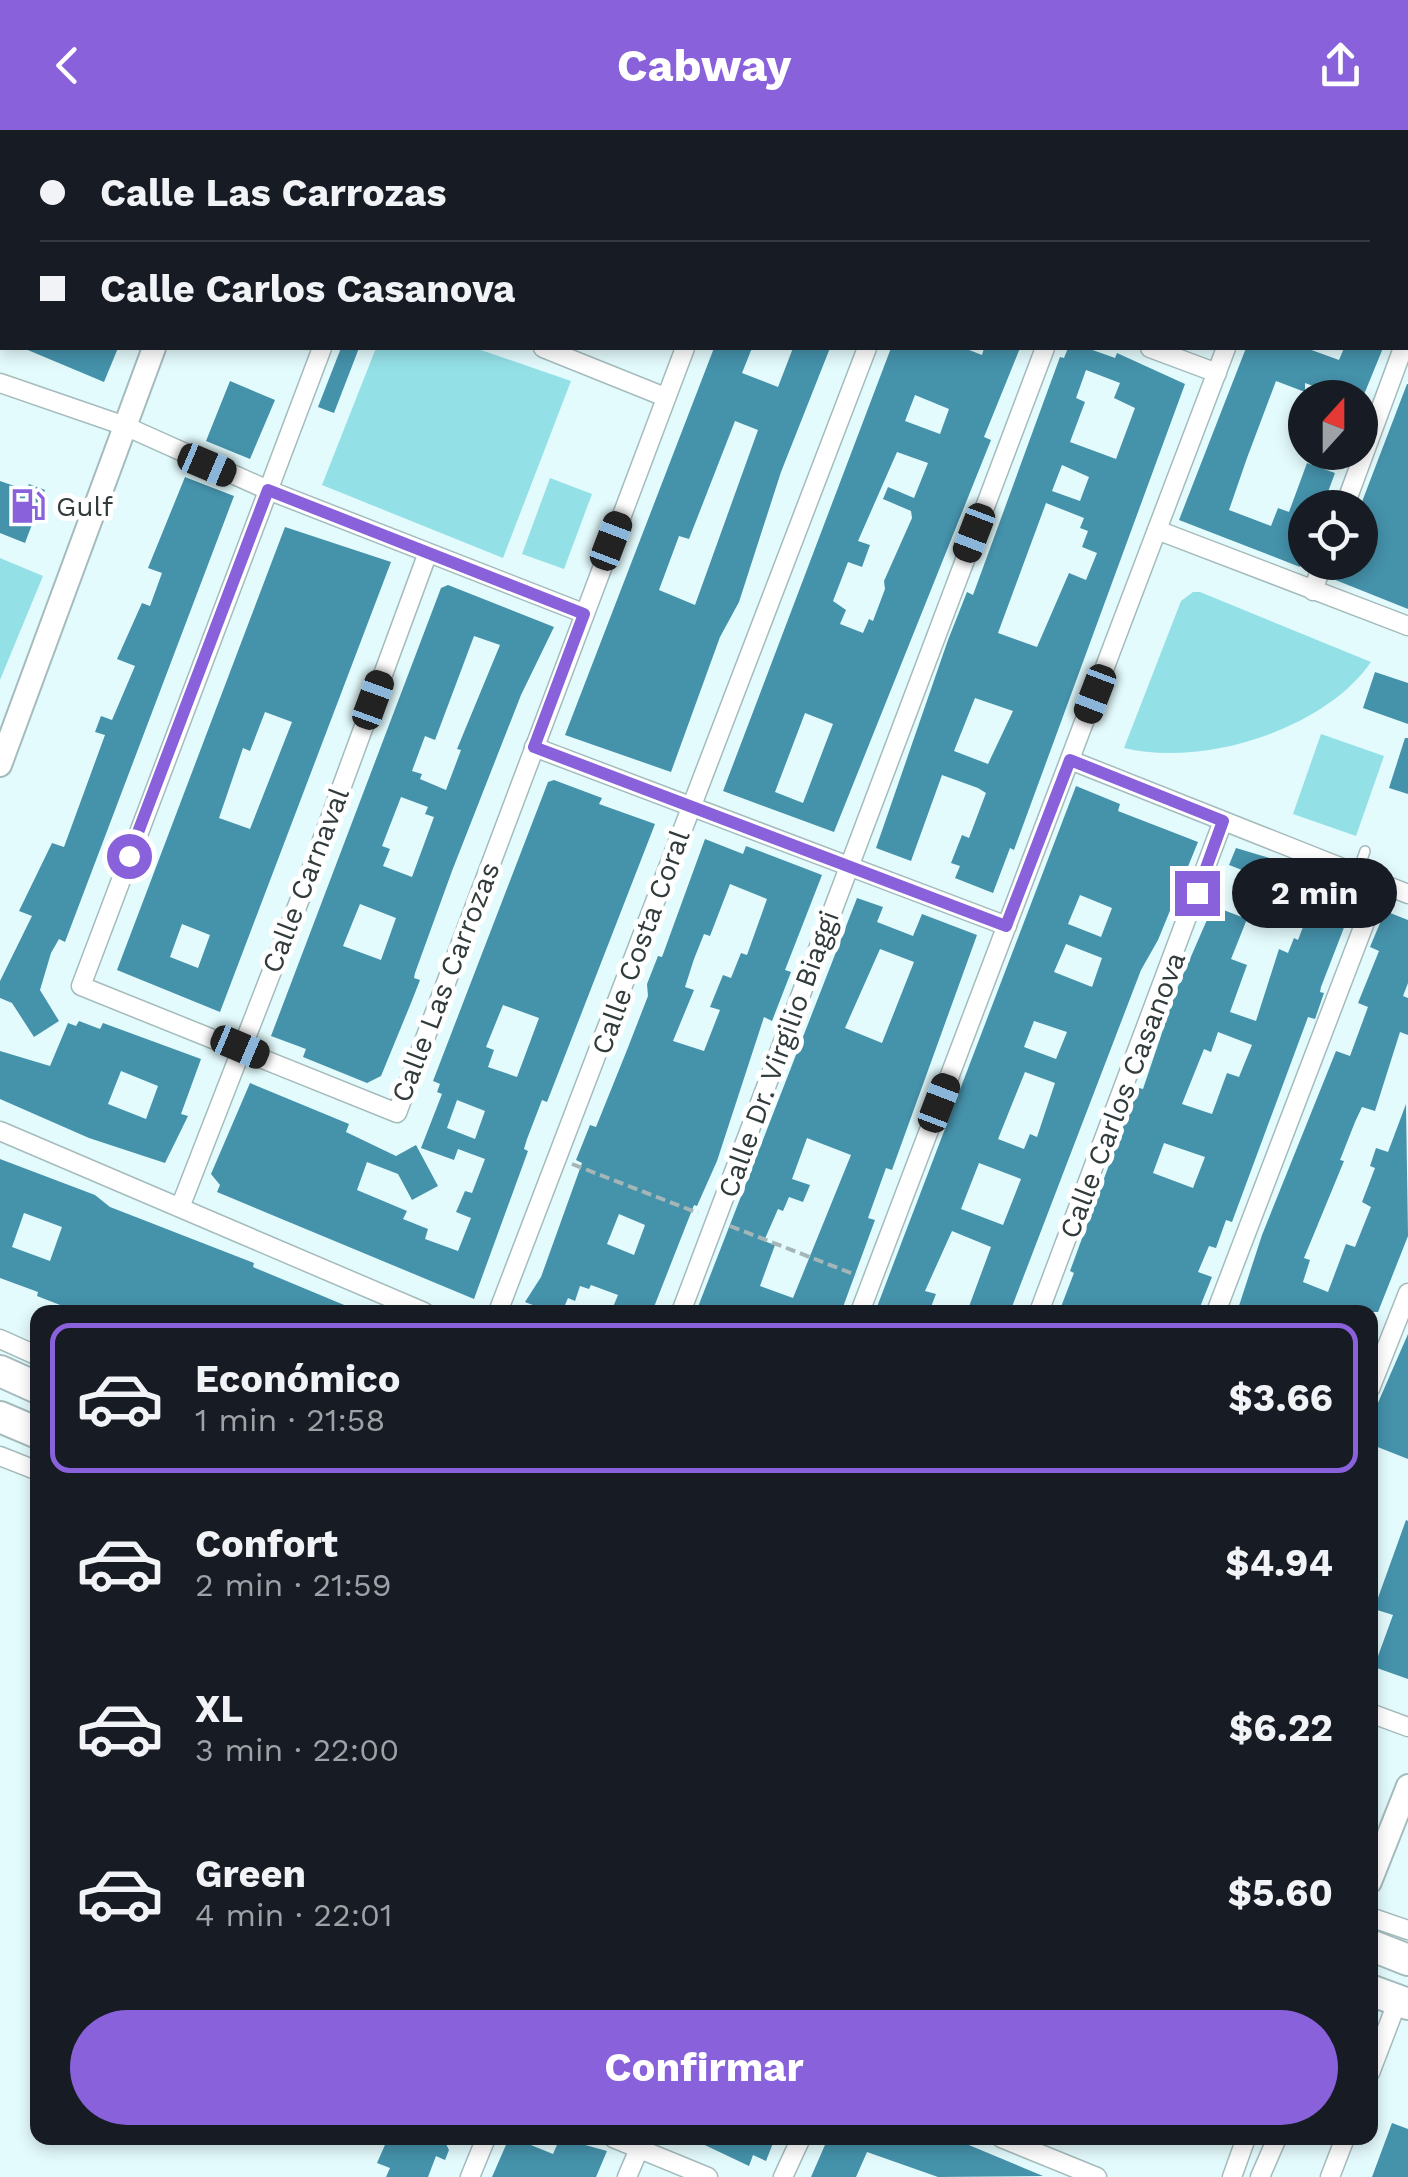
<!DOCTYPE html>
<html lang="es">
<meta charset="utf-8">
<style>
:root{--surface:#171b24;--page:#20242c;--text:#f1f3f6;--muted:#9ea1a6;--line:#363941;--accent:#8861db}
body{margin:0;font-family:"Work Sans",sans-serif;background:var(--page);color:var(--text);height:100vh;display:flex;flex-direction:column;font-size:38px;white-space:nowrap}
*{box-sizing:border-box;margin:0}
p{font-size:32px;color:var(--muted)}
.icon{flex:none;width:55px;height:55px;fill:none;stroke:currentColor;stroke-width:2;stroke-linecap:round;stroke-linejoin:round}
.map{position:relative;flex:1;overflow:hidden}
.side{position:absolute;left:30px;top:1175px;width:1348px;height:840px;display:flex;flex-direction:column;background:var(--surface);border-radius:20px;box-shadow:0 5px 15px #0003}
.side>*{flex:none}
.banner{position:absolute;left:0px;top:0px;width:1410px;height:220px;box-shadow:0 5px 15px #0003;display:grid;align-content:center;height:220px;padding:0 40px;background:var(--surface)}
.needle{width:65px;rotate:21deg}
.controls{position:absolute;left:1288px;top:250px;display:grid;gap:20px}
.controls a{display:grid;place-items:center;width:90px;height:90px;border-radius:50%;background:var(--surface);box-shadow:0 5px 15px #0003;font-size:50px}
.end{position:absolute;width:45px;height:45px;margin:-22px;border:12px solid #8861db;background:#fff;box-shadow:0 0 0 5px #fff}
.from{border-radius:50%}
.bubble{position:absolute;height:70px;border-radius:35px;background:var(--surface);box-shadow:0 5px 15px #0003;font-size:32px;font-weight:700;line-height:70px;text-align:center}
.car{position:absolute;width:30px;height:60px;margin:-30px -15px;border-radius:12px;box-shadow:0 0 8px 2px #0007;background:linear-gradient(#222 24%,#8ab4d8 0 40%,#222 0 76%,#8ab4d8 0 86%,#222 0)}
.banner b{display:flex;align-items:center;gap:35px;height:95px;font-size:38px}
.banner b+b{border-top:2px solid var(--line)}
.banner i{width:25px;height:25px;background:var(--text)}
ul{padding:18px 0 0;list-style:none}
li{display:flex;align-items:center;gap:30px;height:150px;margin:0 20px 15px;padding:0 20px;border:5px solid transparent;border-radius:20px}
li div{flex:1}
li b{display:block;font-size:38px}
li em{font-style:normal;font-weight:700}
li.selected{border-color:var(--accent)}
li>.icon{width:90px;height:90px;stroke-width:1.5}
.cta{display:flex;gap:20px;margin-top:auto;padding:20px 40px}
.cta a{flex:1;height:115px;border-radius:60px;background:var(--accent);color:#fff;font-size:40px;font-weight:700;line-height:115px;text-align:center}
header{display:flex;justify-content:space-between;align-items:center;height:130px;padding:0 40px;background:var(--accent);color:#fff;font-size:45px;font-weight:700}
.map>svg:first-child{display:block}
.green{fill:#94e0e7}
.building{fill:#4592ab;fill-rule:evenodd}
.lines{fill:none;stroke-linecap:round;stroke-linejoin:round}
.lane-casing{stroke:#a5bbbc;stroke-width:12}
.street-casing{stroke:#a5bbbc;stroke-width:21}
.secondary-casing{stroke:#a5bbbc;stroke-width:26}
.highway-casing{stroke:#a5bbbc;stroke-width:34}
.path{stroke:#a4b6b8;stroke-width:4;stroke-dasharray:10 5;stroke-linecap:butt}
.lane{stroke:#fff;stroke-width:9}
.street{stroke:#fff;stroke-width:18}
.secondary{stroke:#fff;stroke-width:22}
.highway{stroke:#fff;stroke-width:30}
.route{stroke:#8861db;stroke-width:12}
.labels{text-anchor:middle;stroke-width:10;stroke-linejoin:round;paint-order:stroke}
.poi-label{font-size:28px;fill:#323b3c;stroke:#fff;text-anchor:start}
.street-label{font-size:28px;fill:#323b3c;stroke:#fff}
</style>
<header><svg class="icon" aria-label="back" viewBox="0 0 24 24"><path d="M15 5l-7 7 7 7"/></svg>Cabway<svg class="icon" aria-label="share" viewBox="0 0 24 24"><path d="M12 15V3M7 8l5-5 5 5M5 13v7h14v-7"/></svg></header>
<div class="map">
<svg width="1408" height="2047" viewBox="0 0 1408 2047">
<rect width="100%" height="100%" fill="#e4fbfd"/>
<g class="green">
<polygon points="376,218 475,218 571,251 503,428 322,355"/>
<polygon points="550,348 592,364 564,439 522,424"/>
<polygon points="0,428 43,446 0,550"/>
<path d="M1193 462H1200L1371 532C1324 600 1203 637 1124 618L1181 471Z"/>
<polygon points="1321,604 1384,626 1356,706 1293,684"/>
</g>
<g class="building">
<polygon points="23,218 118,218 104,252"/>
<polygon points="341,218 359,218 334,283 318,277"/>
<path d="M714 218H752L742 243 778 257 793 218H830L781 342 739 472 720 507 671 642 565 605ZM735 291 758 300 695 475 659 460 679 406 689 409Z"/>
<path d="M891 218H964L982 225 984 218H1020L984 307 991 310 834 702 723 661ZM915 265 949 279 940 304 905 291ZM897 322 928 333 914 368 888 357 883 369 911 381 912 388 884 451 885 459 873 491 869 489 863 503 840 494 846 480 833 471 848 432 862 437 870 415 858 411ZM805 583 833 594 803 673 775 662Z"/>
<path d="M1068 218H1087L1115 228 1117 223 1185 254 1014 720 1010 718 993 763 955 748 960 736 951 733 962 705 969 708 986 663 978 658 942 645 911 731 876 718 948 510 967 462 973 465 1060 227 1064 228ZM1086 240 1120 253 1114 268 1135 278 1116 329 1070 312 1085 272 1076 268ZM1062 335 1089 347 1080 371 1052 361ZM1046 373 1084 388 1080 398 1088 401 1082 417 1097 423 1086 450 1069 443 1037 517 998 503ZM975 568 1013 581 988 634 954 621Z"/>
<polygon points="1246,218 1306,218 1339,230 1344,218 1383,218 1363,267 1340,258 1338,265 1305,253 1305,262 1276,251 1247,328 1229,380 1271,396 1278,378 1289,382 1307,333 1335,343 1322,378 1305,371 1305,424 1300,437 1179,390"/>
<polygon points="230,251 275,270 250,329 206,311"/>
<polygon points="1407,254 1408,254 1408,479 1333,449 1340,432 1360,432 1360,377"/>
<polygon points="185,347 234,366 65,812 59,809 51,823 40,860 59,891 34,907 12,873 0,868 0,851 32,786 19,781 52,713 64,717 105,605 95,602 101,586 112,590 135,536 117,529 142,473 150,476 162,443 148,438"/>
<polygon points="0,351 26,360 29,354 45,360 25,413 0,403"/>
<path d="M285 397 391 432 220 882 117 840ZM265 582 292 592 250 699 219 688 243 618 250 621ZM182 794 210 805 198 838 170 827Z"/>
<path d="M448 455 554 497 521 565 452 741 415 843 414 848 420 850 411 873 381 946 367 953 303 927 306 919 271 906 441 458ZM474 506 500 515 457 619 461 620 446 660 420 649 422 644 412 641 425 606 435 610ZM401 667 428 677 425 684 434 687 412 747 383 736 390 719 382 716ZM360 774 396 788 381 830 343 816Z"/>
<polygon points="1375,542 1408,553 1408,594 1363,578"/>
<polygon points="1405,608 1408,608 1408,664 1389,658"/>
<path d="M554 650 602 668 599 674 655 694 547 972 542 970 527 1009 524 1019 528 1021 474 1169 217 1062 220 1055 211 1044 250 953 349 994 346 1002 396 1026 416 1015 438 1056 412 1070 398 1044 367 1032 357 1060 407 1081 403 1089 428 1099 425 1109 458 1121 471 1088 456 1082 465 1061 472 1063 485 1029 458 1019 454 1030 421 1018 442 964 437 962 440 954 433 951 548 652ZM503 875 539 888 517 947 488 937 494 920 486 917ZM457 970 485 981 475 1009 447 998Z"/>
<path d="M1076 656 1120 674 1118 681 1198 712 1158 810 1141 840 1010 1182H967L991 1117 952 1101 925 1161 936 1164 929 1182H875ZM1080 765 1112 778 1101 807 1068 794ZM1066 814 1102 828 1092 857 1054 842ZM1034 891 1067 902 1056 929 1024 917ZM1025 942 1055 953 1037 1007 1030 1004 1024 1019 998 1009ZM979 1033 1021 1049 1003 1095 961 1079Z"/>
<path d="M705 709 743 724 746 716 822 745 785 840 791 842 772 891 764 887 717 1031 697 1076 694 1075 652 1182H611L618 1165 591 1155 589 1159 580 1156 575 1171 568 1168 562 1182H551L525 1172 541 1147 582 1033 576 1030 590 995 596 997 627 920 648 866 647 854 658 826 662 827ZM730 754 767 769 747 825 741 823 731 848 723 845 710 877 720 880 704 921 673 911 694 860 685 857 694 829 704 804 710 806ZM619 1084 645 1095 634 1125 607 1114Z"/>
<polygon points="1236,718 1289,734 1287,739 1295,742 1289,758 1229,735"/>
<path d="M1321 750 1357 764 1321 857 1320 862 1324 863 1315 889 1308 887 1232 1092 1226 1090 1216 1118 1209 1116 1198 1142 1212 1147 1198 1182H1059L1074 1143 1070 1141 1123 997 1139 958 1143 959 1176 861 1213 776 1247 789 1231 829 1247 835 1230 882 1256 891 1279 819 1288 823 1294 808 1298 810ZM1218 902 1252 915 1239 947 1227 943 1212 984 1182 974 1204 919 1211 922ZM1164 1013 1205 1027 1193 1058 1153 1043Z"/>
<path d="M857 768 883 777 877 792 913 806 922 784 977 805 892 1040 886 1038 868 1088 875 1090 843 1177 837 1175 834 1182H696ZM880 819 914 832 882 913 845 898ZM807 1008 851 1025 793 1168 760 1156 775 1115 764 1111 778 1079 783 1081 789 1067 803 1072 810 1055 792 1049Z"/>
<polygon points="1385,781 1408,790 1408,853 1403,866 1408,868 1408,905 1400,902 1375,981 1362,977 1355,992 1340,1030 1344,1031 1304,1128 1310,1130 1303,1152 1328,1162 1346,1114 1355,1117 1371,1077 1362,1072 1375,1038 1370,1036 1376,1018 1388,1022 1406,974 1408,1106 1378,1182 1237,1182 1262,1105 1336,921 1350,926 1368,877 1358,873 1379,821 1370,817"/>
<path d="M79 891 100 899 103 893 201 929 181 984 188 986 165 1033 89 1008 0 969V921L50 936 68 893 76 896ZM121 941 158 956 146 989 108 974Z"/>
<path d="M0 1029 95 1065 110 1077 254 1133 253 1137 361 1182H78L37 1166 38 1162 0 1148ZM24 1083 62 1097 50 1131 12 1117Z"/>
<polygon points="1408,1204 1408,1329 1370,1314 1370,1291"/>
<polygon points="1406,1390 1408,1391 1408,1549 1374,1537 1393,1485 1374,1479"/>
<polygon points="1392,1993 1408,1999 1408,2047 1372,2047"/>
<polygon points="388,2008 443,2008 449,2020 445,2030 436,2026 428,2047 386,2047 390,2038 377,2033"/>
<polygon points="509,2008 528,2008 526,2013 553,2024 560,2008 607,2021 596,2047 492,2047"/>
<polygon points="690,2008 775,2008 766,2031 753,2025 749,2036"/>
<polygon points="828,2008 952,2008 1043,2046 938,2047 867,2022 856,2047 811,2047"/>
</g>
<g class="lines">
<defs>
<polyline id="lane" points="1357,744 1365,721"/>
<g id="street">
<polyline points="124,2 125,0"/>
<polyline points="404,2 405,0"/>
<polyline points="587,2 587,0"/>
<polyline points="769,2 770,0"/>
<polyline points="949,2 950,0"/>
<polyline points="1127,2 1128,0"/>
<polyline points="1308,2 1309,0"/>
<polyline points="1408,204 1408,203"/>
<polyline points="322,218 81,856 397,983 685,218"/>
<polyline points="543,218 665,267"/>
<polyline points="1150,218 1217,243"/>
<polyline points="0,253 125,296 268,360 583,483"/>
<polyline points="1344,378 1403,218"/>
<polyline points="1157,400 1408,496"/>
<polyline points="1313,461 1323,432"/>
<polyline points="534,617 1007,796"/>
<polyline points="1070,630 1408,764"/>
<polyline points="0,1001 424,1182"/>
<polyline points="181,1075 307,751 427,425"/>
<polyline points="498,1182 867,218"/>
<polyline points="681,1182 1045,218"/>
<polyline points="860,1182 1226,218"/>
<polyline points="1039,1182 1223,691"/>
<polyline points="1216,1182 1380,753"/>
<polyline points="0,1209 38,1226"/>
<polyline points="1370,1259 1408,1163"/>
<polyline points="0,1326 38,1341"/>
<polyline points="1370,1583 1408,1597"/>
<polyline points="1370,1787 1408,1800"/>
<polyline points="1370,1943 1398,1870"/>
<polyline points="613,2008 708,2047"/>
<polyline points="1001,2008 1097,2047"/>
<polyline points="470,2047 486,2008"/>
<polyline points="627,2047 639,2019"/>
<polyline points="783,2047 801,2008"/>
<polyline points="1232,2047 1246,2008"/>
<polyline points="1260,2047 1277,2008"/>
<polyline points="1330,2047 1345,2008"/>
</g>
<g id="secondary">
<polyline points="233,2 234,0"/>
<polyline points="0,635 154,218"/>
<polyline points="1370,1752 1408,1656"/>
</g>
<g id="highway">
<polyline points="0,1241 38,1258"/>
<polyline points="0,1287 38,1303"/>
<polyline points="1370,1815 1408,1830"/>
<polyline points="1370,1860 1408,1874"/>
</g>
</defs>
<use href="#lane" class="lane-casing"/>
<use href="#street" class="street-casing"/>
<use href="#secondary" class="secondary-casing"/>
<use href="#highway" class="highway-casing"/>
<g class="path">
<polyline points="572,1034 698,1083"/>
<polyline points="730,1096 856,1145"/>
</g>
<use href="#lane" class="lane"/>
<use href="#street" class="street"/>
<use href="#secondary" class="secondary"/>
<use href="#highway" class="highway"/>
</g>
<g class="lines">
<polyline class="route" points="129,726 268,360 584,484 534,617 1006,796 1070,630 1223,691 1197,763"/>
</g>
<defs>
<symbol id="fuel-bare" viewBox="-9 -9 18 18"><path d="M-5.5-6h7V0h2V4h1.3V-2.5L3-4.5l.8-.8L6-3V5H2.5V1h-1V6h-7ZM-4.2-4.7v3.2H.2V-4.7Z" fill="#8861db" stroke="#fff" stroke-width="2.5" paint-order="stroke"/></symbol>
</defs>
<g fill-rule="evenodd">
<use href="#fuel-bare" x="3" y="351" width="50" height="50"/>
</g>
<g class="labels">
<g class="poi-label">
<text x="56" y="386">Gulf</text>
</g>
<g class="street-label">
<text transform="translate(305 750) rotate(-69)" y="10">Calle Carnaval</text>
<text transform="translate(640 812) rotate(-70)" y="10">Calle Costa Coral</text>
<text transform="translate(445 852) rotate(-69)" y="10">Calle Las Carrozas</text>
<text transform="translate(778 924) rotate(-70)" y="10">Calle Dr. Virgilio Biaggi</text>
<text transform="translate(1122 965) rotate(-69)" y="10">Calle Carlos Casanova</text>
</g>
</g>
</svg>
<div class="controls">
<a><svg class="needle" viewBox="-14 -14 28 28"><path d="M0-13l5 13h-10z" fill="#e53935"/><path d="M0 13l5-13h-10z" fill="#9ea1a6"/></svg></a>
<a><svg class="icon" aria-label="locate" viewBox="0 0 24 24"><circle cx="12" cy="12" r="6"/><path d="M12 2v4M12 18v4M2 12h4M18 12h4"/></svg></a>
</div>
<i class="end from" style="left:129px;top:726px"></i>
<i class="end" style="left:1197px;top:763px"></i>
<div class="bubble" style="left:1232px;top:728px;width:165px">2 min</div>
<i class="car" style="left:207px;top:335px;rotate:113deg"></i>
<i class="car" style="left:974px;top:403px;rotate:201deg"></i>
<i class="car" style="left:611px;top:411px;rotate:21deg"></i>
<i class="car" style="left:1095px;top:564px;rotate:201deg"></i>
<i class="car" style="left:373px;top:570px;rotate:20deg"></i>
<i class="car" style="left:240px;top:917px;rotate:113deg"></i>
<i class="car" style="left:939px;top:973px;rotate:21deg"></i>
<div class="banner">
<b><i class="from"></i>Calle Las Carrozas</b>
<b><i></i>Calle Carlos Casanova</b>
</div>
<section class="side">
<ul>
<li class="selected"><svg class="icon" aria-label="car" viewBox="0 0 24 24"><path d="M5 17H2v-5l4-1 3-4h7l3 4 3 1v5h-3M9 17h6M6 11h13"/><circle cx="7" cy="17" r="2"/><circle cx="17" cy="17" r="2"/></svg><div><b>Económico</b><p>1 min · 21:58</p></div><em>$3.66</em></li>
<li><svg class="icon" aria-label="car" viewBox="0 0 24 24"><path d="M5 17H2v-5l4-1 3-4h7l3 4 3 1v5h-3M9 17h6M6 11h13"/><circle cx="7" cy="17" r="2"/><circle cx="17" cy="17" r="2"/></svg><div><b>Confort</b><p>2 min · 21:59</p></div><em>$4.94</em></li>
<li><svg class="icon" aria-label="car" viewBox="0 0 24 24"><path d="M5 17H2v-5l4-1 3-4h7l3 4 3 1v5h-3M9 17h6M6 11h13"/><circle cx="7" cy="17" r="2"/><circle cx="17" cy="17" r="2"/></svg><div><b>XL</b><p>3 min · 22:00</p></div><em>$6.22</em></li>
<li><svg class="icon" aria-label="car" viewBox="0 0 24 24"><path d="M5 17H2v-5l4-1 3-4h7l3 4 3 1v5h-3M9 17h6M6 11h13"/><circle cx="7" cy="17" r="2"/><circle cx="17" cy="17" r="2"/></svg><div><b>Green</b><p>4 min · 22:01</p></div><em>$5.60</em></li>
</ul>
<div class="cta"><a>Confirmar</a></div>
</section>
</div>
